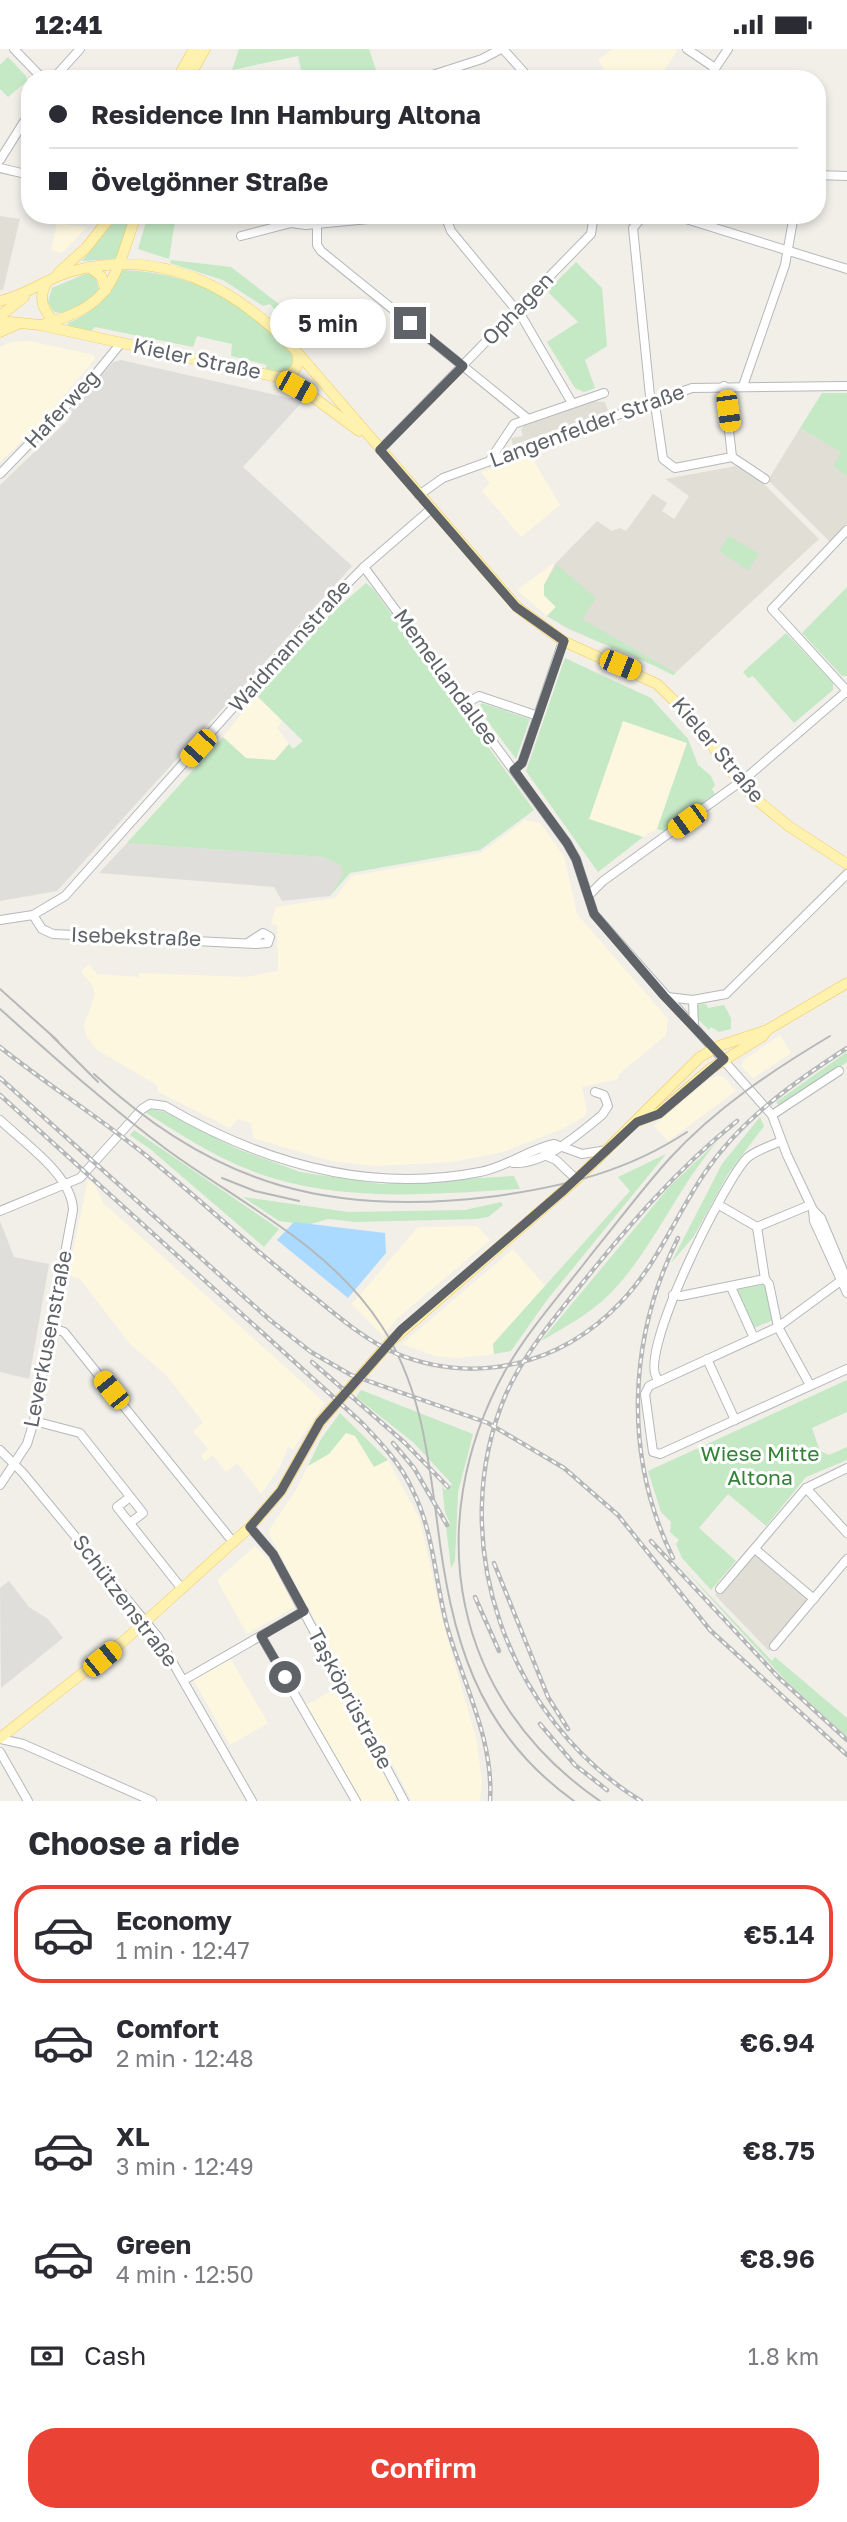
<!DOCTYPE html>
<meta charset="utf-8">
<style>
:root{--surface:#fff;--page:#f2f2f3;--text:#2b2b33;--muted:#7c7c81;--line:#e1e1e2;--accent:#ea4335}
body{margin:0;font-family:"Golos Text",sans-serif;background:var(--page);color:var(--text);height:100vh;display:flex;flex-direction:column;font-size:26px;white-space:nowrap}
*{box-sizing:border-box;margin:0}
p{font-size:23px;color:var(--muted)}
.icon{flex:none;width:38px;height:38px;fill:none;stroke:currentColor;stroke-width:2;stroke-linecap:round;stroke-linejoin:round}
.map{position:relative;height:1752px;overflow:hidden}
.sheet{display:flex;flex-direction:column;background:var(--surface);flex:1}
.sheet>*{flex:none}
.guide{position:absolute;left:21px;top:21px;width:805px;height:154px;border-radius:28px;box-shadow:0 4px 10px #0003;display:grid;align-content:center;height:154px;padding:0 28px;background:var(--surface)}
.end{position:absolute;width:32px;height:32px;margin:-16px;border:9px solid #5f6368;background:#fff;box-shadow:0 0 0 4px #fff}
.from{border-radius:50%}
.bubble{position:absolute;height:49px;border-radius:24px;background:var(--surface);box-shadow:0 4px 10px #0003;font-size:23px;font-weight:600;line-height:49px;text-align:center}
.car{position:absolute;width:21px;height:42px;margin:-21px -10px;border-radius:9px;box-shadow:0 0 5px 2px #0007;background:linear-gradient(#f5c518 24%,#345 0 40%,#f5c518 0 76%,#345 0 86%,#f5c518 0)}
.guide b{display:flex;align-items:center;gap:24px;height:66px;font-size:26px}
.guide b+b{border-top:2px solid var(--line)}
.guide i{width:18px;height:18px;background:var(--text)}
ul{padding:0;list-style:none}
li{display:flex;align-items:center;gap:21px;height:98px;margin:0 14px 10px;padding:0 14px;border:4px solid transparent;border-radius:28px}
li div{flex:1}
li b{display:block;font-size:26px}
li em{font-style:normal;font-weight:600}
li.on{border-color:var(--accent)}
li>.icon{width:63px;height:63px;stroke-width:1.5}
h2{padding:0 28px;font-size:32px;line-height:84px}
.pay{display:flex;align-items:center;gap:18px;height:77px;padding:0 28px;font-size:26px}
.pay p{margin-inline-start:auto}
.button{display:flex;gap:14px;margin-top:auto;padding:14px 28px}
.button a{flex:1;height:80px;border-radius:28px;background:var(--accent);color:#fff;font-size:28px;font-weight:600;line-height:80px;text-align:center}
.status{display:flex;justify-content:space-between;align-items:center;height:49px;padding:0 35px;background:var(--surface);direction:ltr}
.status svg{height:19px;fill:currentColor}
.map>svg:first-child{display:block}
.commercial{fill:#fef7e0}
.industrial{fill:#e0deda}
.education{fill:#e1ded6}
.green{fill:#c5e8c5}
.water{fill:#aadaff}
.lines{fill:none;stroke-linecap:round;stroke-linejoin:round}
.minor-casing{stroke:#b5b8bc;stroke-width:10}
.major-casing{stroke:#f2c960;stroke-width:11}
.minor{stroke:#fff;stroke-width:8}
.major{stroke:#fff2af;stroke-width:10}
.tram{stroke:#b6b7b8;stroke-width:2}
.rail-casing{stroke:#b6b7b8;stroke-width:4.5}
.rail{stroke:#fff;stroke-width:2;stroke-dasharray:5;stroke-linecap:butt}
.route{stroke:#5f6368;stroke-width:9}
.labels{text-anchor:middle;stroke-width:6;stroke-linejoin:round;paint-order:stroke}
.street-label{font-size:21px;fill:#5f6368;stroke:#fff}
.park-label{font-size:21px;fill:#348238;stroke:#fff}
</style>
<div class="status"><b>12:41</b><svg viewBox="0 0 49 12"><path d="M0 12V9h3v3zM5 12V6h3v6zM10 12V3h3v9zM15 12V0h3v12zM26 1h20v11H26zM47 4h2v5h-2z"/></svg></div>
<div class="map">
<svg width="847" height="1752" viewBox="0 0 847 1752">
<rect width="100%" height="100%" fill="#f1efe8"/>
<g class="commercial">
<polygon points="612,0 675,0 677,2 658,30 644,24 640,30 610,30 598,11"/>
<polygon points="57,174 87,178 62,204 51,201"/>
<polygon points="29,292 94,306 95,310 37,378 0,413 0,298 11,293"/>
<polygon points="530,405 560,456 521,488 482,442 490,434 481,423"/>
<polygon points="554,514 556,559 547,567 517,541"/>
<polygon points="256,646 283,671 277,679 289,695 275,711 246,709 223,688"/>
<polygon points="623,672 687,694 657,780 643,788 589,770"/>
<polygon points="525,771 540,774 564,807 577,865 668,970 666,986 619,1025 618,1030 582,1038 587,1063 584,1068 562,1080 503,1103 452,1113 376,1117 331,1112 253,1089 251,1074 238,1070 230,1079 158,1043 157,1036 97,1001 86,986 84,976 95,946 92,936 81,922 89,915 97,925 139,928 139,924 246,928 278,922 277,876 271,875 276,858 335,849 352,827 481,804"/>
<polygon points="780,986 791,1004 753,1029 741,1017 744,1011"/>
<polygon points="718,1027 724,1028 736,1042 668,1092 654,1077 710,1029"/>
<polygon points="88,1131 94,1134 103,1154 325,1354 293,1400 288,1398 280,1418 261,1445 237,1414 226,1423 213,1406 205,1412 201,1407 208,1400 193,1382 203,1373 166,1326 130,1295 80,1230 68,1226"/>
<polygon points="477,1177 490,1191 398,1269 383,1287 352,1255 418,1178"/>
<polygon points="513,1200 545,1237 493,1295 494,1305 457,1309 435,1307 402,1295"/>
<polygon points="340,1364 388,1411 420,1471 442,1570 476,1689 482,1731 480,1752 412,1752 270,1487 269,1481 296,1441 321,1390"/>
<polygon points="255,1497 271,1513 295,1558 247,1585 217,1531"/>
<polygon points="230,1609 268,1674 230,1696 193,1630"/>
<polygon points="339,1638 396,1747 394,1752 361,1752 306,1656"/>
</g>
<g class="industrial">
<polygon points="121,311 303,352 243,418 352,517 57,842 0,852 0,436 69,370 72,357 113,313"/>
<polygon points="127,794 323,808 340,816 344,825 330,847 282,852 274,838 99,824"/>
<polygon points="0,1172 14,1208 49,1215 29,1330 0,1323"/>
<polygon points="9,1532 29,1558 48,1570 63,1589 1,1639 0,1539"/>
</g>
<g class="education">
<polygon points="0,167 20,170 3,241 0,241"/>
<polygon points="592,352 605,353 608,362 513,396 511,389 523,387 521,381 524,376"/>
<polygon points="800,379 842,403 833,417 847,427 847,475 831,494 768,431"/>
<polygon points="736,417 764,435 819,490 673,626 645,611 568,580 547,567 556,558 544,546 544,536 555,515 597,472 612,482 620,479 626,482 653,445 667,454 662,462 674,470 689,447 665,430"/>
<polygon points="755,1500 814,1550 769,1602 715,1546"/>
</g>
<g class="green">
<polygon points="239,0 369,0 379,30 303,30 298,7 232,21"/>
<polygon points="8,8 26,27 27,32 8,48 0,40 0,16"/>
<polygon points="120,166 132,166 116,210 82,212"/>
<polygon points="148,166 176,166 169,210 138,200"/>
<polygon points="171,211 231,218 297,269 308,283 299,291 270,255 263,257 223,231 170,214"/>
<polygon points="576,213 602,239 607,297 585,311 595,339 584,343 575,339 547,293 578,273 547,242"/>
<path d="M122 221C190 223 250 253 292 305V317L280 324 265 320 267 316 231 307 232 295 197 287 193 298 95 278 90 283 69 278 68 274C94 263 112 247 122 221Z"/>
<path d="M85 225H95L99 241C89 252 69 270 53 262L48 253 52 239Z"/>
<polygon points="822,344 847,344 847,427 833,417 841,403 800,379"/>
<polygon points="729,487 759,505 748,521 719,502"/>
<path d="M557 516 596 549 582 570 676 624 673 626C632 604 586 591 547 567L556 558 544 546V536Z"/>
<polygon points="366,534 374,541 534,761 480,801 350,824 330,847 343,825 340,816 323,808 127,794 223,688 246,709 275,711 289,695 293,700 303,692 256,646 311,582"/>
<polygon points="847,538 847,627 842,627 802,584"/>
<polygon points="786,584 833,634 833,641 794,674 753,627 748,629 743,623"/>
<polygon points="565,609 651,649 688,690 698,716 711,727 715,736 712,740 715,745 664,782 657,780 687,694 623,672 589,770 643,788 598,823 526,722"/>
<polygon points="482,654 530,670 516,710 478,659"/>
<polygon points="701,955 706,955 708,959 724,956 731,969 731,980 719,983 711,978 709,981 696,968 697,957"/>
<polygon points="847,1003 847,1013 780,1058 776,1053"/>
<path d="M150 1060 165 1063 235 1099 300 1123 381 1135 514 1127 520 1140C437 1145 353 1153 272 1129 226 1115 184 1088 145 1063Z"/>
<polygon points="760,1068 764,1077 728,1125 694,1187 671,1214 722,1115"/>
<polygon points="134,1081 279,1180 264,1198 150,1100 130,1086"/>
<path d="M717 1093C679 1137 657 1191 619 1235 598 1260 569 1276 541 1292L670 1137Z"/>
<polygon points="666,1105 547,1251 511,1302 494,1305 493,1295 630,1142 618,1128"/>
<polygon points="243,1148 348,1163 465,1161 501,1153 503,1156 488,1168 477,1170 356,1173 328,1170 307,1176 279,1172"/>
<polygon points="766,1235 773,1271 754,1279 736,1241"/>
<polygon points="847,1331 847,1363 812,1379 820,1402 829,1406 847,1398 847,1411 806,1428 766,1477 728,1445 699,1479 736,1512 711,1541 682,1509 676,1495 679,1491 670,1483 671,1473 661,1463 648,1422"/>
<polygon points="361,1341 473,1385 458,1443 455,1512 451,1519 446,1477 450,1474 445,1463 442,1437 445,1441 452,1435 414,1394 356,1348"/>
<polygon points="340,1364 388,1411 374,1418 355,1387 346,1384 329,1405 308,1417 321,1390"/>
<polygon points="677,1512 772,1612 775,1608 847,1669 847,1688 786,1632"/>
</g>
<polygon class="water" points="294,1173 385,1184 386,1204 348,1249 277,1191"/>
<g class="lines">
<defs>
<g id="minor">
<polyline points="14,0 43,30"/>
<polyline points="503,0 530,30"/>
<polyline points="687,0 715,19"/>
<polyline points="53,30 80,0"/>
<polyline points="420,30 482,10 501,0"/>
<polyline points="708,30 728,0"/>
<polyline points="0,111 30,63"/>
<polyline points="0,119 30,126"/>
<polyline points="817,126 847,127"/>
<polyline points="445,166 451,182 522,268 572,354"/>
<polyline points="644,166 633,179 650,347 656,362 663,410 675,419 732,408"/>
<polyline points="673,166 847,220"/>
<polyline points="317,175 317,196 321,202 527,369"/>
<polyline points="241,187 291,174 306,176 410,166"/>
<polyline points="724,337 732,408"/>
<polyline points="743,337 785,216 794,166"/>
<polyline points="380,401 591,185 594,166"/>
<polyline points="732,408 765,430"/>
<polyline points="490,411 514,375 604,344"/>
<polyline points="0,425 90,332 121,294"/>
<polyline points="419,446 443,429 692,339 847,337"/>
<polyline points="364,518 567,794 576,810 594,865 772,1066 787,1106 813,1161 821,1169 847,1231"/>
<polyline points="465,655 479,647 538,667"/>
<polyline points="514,721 522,714 563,592"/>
<polyline points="589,846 603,832 747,728 847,642 772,560 847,481"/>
<polyline points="33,866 42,880 53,885 256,895 268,894 270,888 263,884 249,893"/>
<polyline points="0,871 33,866 65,847 314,568 364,518 431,460"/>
<polyline points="667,948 693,951 726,945 847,825"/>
<polyline points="693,951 694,977"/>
<polyline points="772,1066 839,1022"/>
<path d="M0 1071C24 1094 72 1126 73 1161L34 1372 27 1395 0 1436"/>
<polyline points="544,1106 556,1111 576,1130"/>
<path d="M513 1114C544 1116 579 1085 602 1066L608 1057 604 1046 595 1043"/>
<polyline points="719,1156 757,1178 810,1156"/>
<polyline points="813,1161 814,1172 847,1244"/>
<path d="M0 1162 80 1129 142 1060 150 1055 165 1057C262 1114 367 1145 480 1123 507 1118 527 1101 554 1095L582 1105 607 1101"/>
<polyline points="757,1178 765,1230 769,1235 778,1278 810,1336"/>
<polyline points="846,1228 778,1278 649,1337 645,1345 653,1403 660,1405 847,1320"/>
<polyline points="731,1238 754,1289"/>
<polyline points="673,1246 681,1247 765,1230"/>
<polyline points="53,1279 64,1283 233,1493"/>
<polyline points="707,1310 735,1371"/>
<path d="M658 1330C635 1309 725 1131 747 1109 756 1101 771 1097 781 1092"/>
<polyline points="34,1372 80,1384 143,1464 130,1474"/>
<polyline points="0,1401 23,1424 158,1588 252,1752"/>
<polyline points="806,1439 847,1484"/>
<polyline points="130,1448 117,1458 182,1540"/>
<polyline points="250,1478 273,1505 404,1752"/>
<polyline points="755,1500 814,1550"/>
<polyline points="720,1540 806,1439 847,1419"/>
<polyline points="261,1587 356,1752"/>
<polyline points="774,1597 847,1510"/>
<polyline points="184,1631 304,1562"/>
<polyline points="0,1690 23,1695 152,1752"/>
<polyline points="0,1703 28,1752"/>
</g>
<g id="major">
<polyline points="177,30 194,0"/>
<polyline points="188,30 205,0"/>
<polyline points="89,218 101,227 106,241"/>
<polyline points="58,224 86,199 112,166"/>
<path d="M47 233C37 250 43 261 56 275"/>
<path d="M0 252C30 245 46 229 73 222 163 198 238 240 297 303L517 558 563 592 657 635 696 673 727 718 753 748 790 778 847 815"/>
<polyline points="0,267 24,248"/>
<polyline points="0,272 40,276 277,328 313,348 359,382"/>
<path d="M41 276C113 257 114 230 136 166"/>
<polyline points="0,283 18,275"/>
<path d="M277 328C292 328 301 319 297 304"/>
<polyline points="639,1072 659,1064 710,1020 763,987 767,981 847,934"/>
<polyline points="0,1689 126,1590 250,1478 281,1442 320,1373 391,1292 578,1129 700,1008 719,997 767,981"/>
</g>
</defs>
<use href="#minor" class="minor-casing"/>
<use href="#major" class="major-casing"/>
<use href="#minor" class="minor"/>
<use href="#major" class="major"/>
<g class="tram">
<polyline points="0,940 58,992"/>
<path d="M0 960C54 1008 108 1057 166 1100 241 1155 329 1196 381 1276 420 1335 428 1404 437 1472 451 1587 475 1681 574 1752"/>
<polyline points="51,986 98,1033"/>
<path d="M94 1025C216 1138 333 1168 497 1147 566 1137 628 1122 687 1083"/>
<polyline points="222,1129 255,1142 299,1152"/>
<path d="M600 1752C452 1651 420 1476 505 1322 529 1280 561 1245 590 1207 617 1174 642 1140 670 1109 716 1059 773 1021 830 987"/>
</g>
<defs>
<g id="rail">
<path d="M0 998C50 1038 105 1072 154 1113 208 1158 259 1205 314 1248 339 1268 365 1291 395 1304 475 1337 561 1316 620 1254 657 1216 675 1168 704 1125 740 1071 793 1034 847 999"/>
<polyline points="0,1029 270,1271 311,1303 351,1326 488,1374 564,1419 618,1466 710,1581 847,1706"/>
<path d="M0 1046 362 1374C382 1395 401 1415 413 1442 434 1484 435 1532 447 1577 463 1635 494 1690 490 1752"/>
<polyline points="312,1313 405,1394 448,1438"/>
<polyline points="393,1394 414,1419 447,1476"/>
<polyline points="651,1492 778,1628 847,1691"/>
<path d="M673 1509C623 1406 628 1290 678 1189"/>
<polyline points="494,1514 548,1648 568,1680"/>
<polyline points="475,1548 499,1602"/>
<polyline points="540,1675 575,1716 607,1741"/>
<path d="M641 1752C508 1670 443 1492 506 1345 524 1305 553 1271 580 1237 628 1177 677 1120 737 1072"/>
</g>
</defs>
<use href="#rail" class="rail-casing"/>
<use href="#rail" class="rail"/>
</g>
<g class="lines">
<polyline class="route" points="285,1628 261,1587 304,1562 273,1505 250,1478 281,1442 320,1373 401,1281 564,1141 637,1073 659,1065 724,1010 664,947 594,865 576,810 567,794 514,721 522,714 564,592 516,558 380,401 463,317 410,274"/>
</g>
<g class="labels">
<g class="street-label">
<text transform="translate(518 260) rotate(-46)" y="7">Ophagen</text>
<text transform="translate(197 310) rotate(12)" y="7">Kieler Straße</text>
<text transform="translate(62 360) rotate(-47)" y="7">Haferweg</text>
<text transform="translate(587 377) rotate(-20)" y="7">Langenfelder Straße</text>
<text transform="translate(290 597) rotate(-48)" y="7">Waidmannstraße</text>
<text transform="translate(446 628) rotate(54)" y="7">Memellandallee</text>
<text transform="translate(718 701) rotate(50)" y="7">Kieler Straße</text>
<text transform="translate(136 888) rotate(2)" y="7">Isebekstraße</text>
<text transform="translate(48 1290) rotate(-79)" y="7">Leverkusenstraße</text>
<text transform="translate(125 1552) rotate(53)" y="7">Schützenstraße</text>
<text transform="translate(350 1650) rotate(62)" y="7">Taşköprüstraße</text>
</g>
<g class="park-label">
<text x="760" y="1412">Wiese Mitte<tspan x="760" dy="24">Altona</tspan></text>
</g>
</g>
</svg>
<i class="end from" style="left:285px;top:1628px"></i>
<i class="end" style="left:410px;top:274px"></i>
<div class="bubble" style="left:270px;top:250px;width:116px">5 min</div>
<i class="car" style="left:296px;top:338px;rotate:119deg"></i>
<i class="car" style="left:728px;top:362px;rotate:172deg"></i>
<i class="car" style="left:620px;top:616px;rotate:112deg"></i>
<i class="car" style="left:198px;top:699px;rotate:222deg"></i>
<i class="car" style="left:687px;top:772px;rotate:234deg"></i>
<i class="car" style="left:111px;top:1341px;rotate:321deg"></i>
<i class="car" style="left:102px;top:1610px;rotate:51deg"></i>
<div class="guide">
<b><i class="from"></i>Residence Inn Hamburg Altona</b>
<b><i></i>Övelgönner Straße</b>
</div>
</div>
<section class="sheet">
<h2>Choose a ride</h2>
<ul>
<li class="on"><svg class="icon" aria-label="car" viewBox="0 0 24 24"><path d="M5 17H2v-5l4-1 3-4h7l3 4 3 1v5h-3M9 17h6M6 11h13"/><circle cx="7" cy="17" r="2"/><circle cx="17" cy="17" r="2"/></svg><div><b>Economy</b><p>1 min · 12:47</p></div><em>€5.14</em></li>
<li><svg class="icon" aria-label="car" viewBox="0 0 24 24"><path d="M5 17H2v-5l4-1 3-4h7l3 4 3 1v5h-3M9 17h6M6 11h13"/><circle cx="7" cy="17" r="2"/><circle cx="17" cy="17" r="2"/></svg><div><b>Comfort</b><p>2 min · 12:48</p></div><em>€6.94</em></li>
<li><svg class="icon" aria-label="car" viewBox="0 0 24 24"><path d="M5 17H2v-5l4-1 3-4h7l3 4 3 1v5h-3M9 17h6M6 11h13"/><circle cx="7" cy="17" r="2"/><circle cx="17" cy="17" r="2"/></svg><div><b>XL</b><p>3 min · 12:49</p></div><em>€8.75</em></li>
<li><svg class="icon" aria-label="car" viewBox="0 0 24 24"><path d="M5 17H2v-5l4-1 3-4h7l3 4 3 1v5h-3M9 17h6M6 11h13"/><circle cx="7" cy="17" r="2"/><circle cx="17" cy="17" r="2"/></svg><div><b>Green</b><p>4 min · 12:50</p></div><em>€8.96</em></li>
</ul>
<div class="pay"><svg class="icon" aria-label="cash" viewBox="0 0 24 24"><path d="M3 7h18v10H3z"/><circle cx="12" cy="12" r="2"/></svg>Cash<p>1.8 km</p></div>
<div class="button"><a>Confirm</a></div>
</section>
